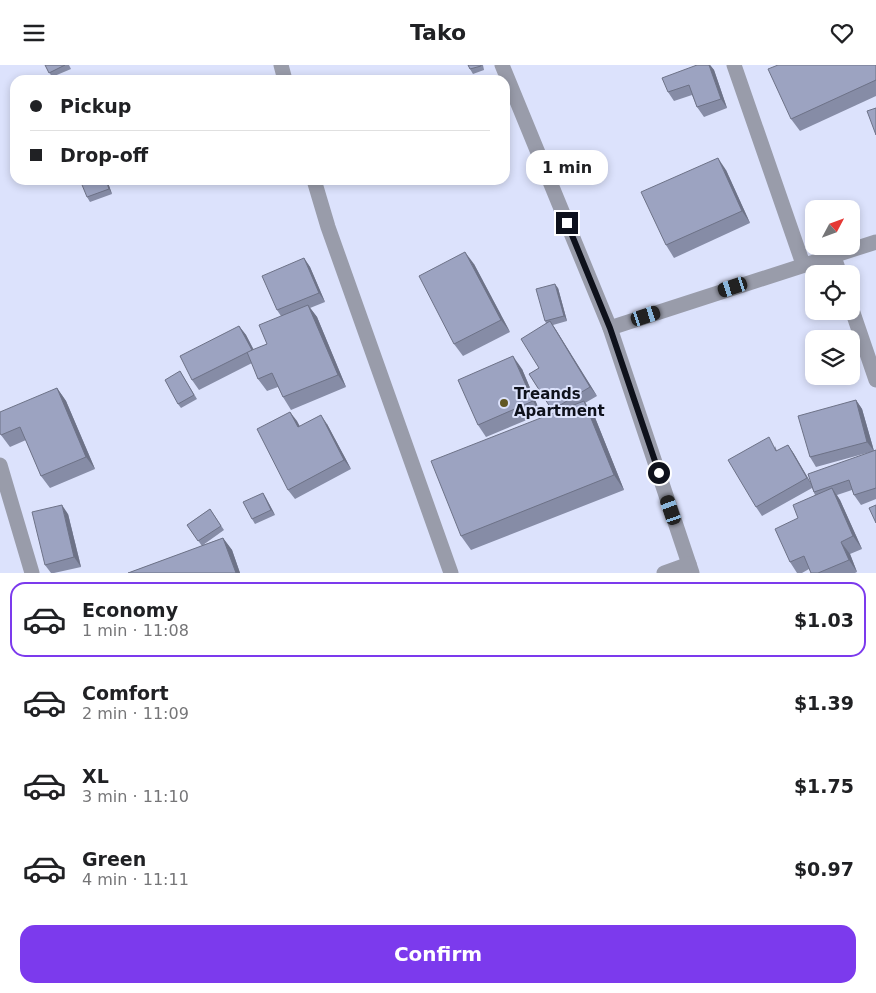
<!DOCTYPE html>
<meta charset="utf-8">
<style>
:root{--surface:#fff;--page:#f6f6f6;--text:#202124;--muted:#757577;--line:#e0e0e0;--accent:#7c3aed}
body{margin:0;font-family:"DejaVu Sans",sans-serif;background:var(--page);color:var(--text);height:100vh;display:flex;flex-direction:column;font-size:19px;white-space:nowrap}
*{box-sizing:border-box;margin:0}
p{font-size:16px;color:var(--muted)}
.icon{flex:none;width:28px;height:28px;fill:none;stroke:currentColor;stroke-width:2;stroke-linecap:round;stroke-linejoin:round}
.map{position:relative;height:508px;overflow:hidden}
.details{display:flex;flex-direction:column;background:var(--surface);flex:1}
.details>*{flex:none}
.hud{position:absolute;left:10px;top:10px;width:500px;height:110px;border-radius:15px;box-shadow:0 2px 8px #0003;display:grid;align-content:center;height:110px;padding:0 20px;background:var(--surface)}
.needle{width:32px;rotate:49deg}
.fabs{position:absolute;left:805px;top:135px;display:grid;gap:10px}
.fabs a{display:grid;place-items:center;width:55px;height:55px;border-radius:10px;background:var(--surface);box-shadow:0 2px 8px #0003;font-size:25px}
.end{position:absolute;width:22px;height:22px;margin:-11px;border:6px solid #0e111b;background:#fff;box-shadow:0 0 0 2px #fff}
.from{border-radius:50%}
.bubble{position:absolute;height:35px;border-radius:15px;background:var(--surface);box-shadow:0 2px 8px #0003;font-size:16px;font-weight:700;line-height:35px;text-align:center}
.car{position:absolute;width:15px;height:30px;margin:-15px -8px;border-radius:6px;box-shadow:0 0 4px 1px #0007;background:linear-gradient(#222 24%,#8ab4d8 0 40%,#222 0 76%,#8ab4d8 0 86%,#222 0)}
.hud b{display:flex;align-items:center;gap:18px;height:48px;font-size:19px}
.hud b+b{border-top:1px solid var(--line)}
.hud i{width:12px;height:12px;background:var(--text)}
ul{padding:9px 0 0;list-style:none}
li{display:flex;align-items:center;gap:15px;height:75px;margin:0 10px 8px;padding:0 10px;border:2px solid transparent;border-radius:15px}
li div{flex:1}
li b{display:block;font-size:19px}
li em{font-style:normal;font-weight:700}
li.selected{border-color:var(--accent)}
li>.icon{width:45px;height:45px;stroke-width:1.5}
.action{display:flex;gap:10px;margin-top:auto;padding:10px 20px}
.action a{flex:1;height:58px;border-radius:15px;background:var(--accent);color:#fff;font-size:20px;font-weight:700;line-height:58px;text-align:center}
header{display:flex;justify-content:space-between;align-items:center;height:65px;padding:0 20px;background:var(--surface);font-size:22px;font-weight:700}
.map>svg:first-child{display:block}
.lines{fill:none;stroke-linecap:round;stroke-linejoin:round}
.street{stroke:#999caa;stroke-width:15}
.wall{fill:#868ca6}
.shaded-wall{fill:#6d7287}
.building{fill:#9ca3c1;stroke:#6d7287}
.route{stroke:#0e111b;stroke-width:6}
.poi-dot{fill:#615723;stroke:#dce2fc;stroke-width:2}
.labels{text-anchor:middle;stroke-width:4;stroke-linejoin:round;paint-order:stroke}
.poi-label{font-size:15px;font-weight:bold;fill:#0e111b;stroke:#dce2fc;text-anchor:start}
</style>
<header><svg class="icon" aria-label="menu" viewBox="0 0 24 24"><path d="M4 6h16M4 12h16M4 18h16"/></svg>Tako<svg class="icon" aria-label="heart" viewBox="0 0 24 24"><path d="M12 20l-8-8c-3-5 5-10 8-4 3-6 11-1 8 4z"/></svg></header>
<div class="map">
<svg width="876" height="508" viewBox="0 0 876 508">
<rect width="100%" height="100%" fill="#dce2fc"/>
<g class="lines">
<g class="street">
<polyline points="281,0 285,15"/>
<polyline points="502,0 610,263 692,508"/>
<polyline points="734,0 803,199"/>
<polyline points="314,115 328,162 451,508"/>
<polyline points="834,192 840,209"/>
<polyline points="851,242 876,315"/>
<polyline points="610,263 876,177"/>
<polyline points="0,400 32,508"/>
<polyline points="664,508 689,499"/>
</g>
</g>
<g class="wall">
<polygon points="45,0 69,0 71,4 52,12"/>
<polygon points="468,0 483,0 484,5 473,9 470,4"/>
<polygon points="697,0 710,0 714,5 727,43 704,52 697,42 692,30 674,36 668,27"/>
<polygon points="876,0 876,31 800,66 791,54"/>
<polygon points="726,105 750,158 674,193 666,180"/>
<polygon points="107,115 112,129 90,137 87,132"/>
<polygon points="304,193 310,202 325,237 310,243 317,252 346,322 291,345 283,332 278,322 267,326 258,314 252,298 199,325 192,315 239,261 246,270 254,285 267,279 281,251 277,245"/>
<polygon points="474,199 510,267 463,291 454,279"/>
<polygon points="558,223 567,256 553,260 597,331 585,338 594,350 624,425 471,485 461,471 554,348 529,309 539,303 546,258 545,256"/>
<polygon points="522,304 541,349 486,372 478,360"/>
<polygon points="180,306 197,334 181,343 178,339"/>
<polygon points="57,323 66,336 95,404 50,423 41,411 26,375 10,382 1,370"/>
<polygon points="856,335 862,344 874,386 816,402 810,392"/>
<polygon points="290,347 299,361 327,359 351,404 295,434 288,425"/>
<polygon points="788,380 794,389 811,418 876,385 876,434 861,440 854,430 852,425 837,430 840,435 862,484 850,489 857,507 855,508 811,508 809,504 802,508 797,508 790,497 798,453 815,430 812,423 762,451 756,442 775,381 777,386"/>
<polygon points="263,428 266,433 275,450 255,459 252,454"/>
<polygon points="210,444 224,465 203,480 223,473 232,485 240,508 128,508 202,481 187,460"/>
<polygon points="68,449 81,502 54,508 51,508 45,500"/>
</g>
<g class="shaded-wall">
<polygon points="709,0 710,0 714,5 727,43 721,34"/>
<polygon points="718,93 726,105 750,158 742,146"/>
<polygon points="106,115 107,115 112,129 109,124"/>
<polygon points="465,187 474,199 510,267 501,255"/>
<polygon points="304,193 310,202 325,237 319,228"/>
<polygon points="555,219 558,223 567,256 564,251"/>
<polygon points="308,240 317,252 346,322 338,310"/>
<polygon points="550,256 556,265 597,331 590,322"/>
<polygon points="239,261 246,270 258,294 252,285"/>
<polygon points="513,291 522,304 541,349 533,336"/>
<polygon points="57,323 66,336 95,404 86,392"/>
<polygon points="856,335 862,344 874,386 867,377"/>
<polygon points="584,336 594,350 624,425 614,410"/>
<polygon points="290,347 297,356 305,371 298,362"/>
<polygon points="321,350 327,359 351,404 344,395"/>
<polygon points="788,380 794,389 813,422 807,413"/>
<polygon points="832,423 840,435 862,484 853,471"/>
<polygon points="263,428 266,433 275,450 271,445"/>
<polygon points="62,440 68,449 81,502 74,492"/>
<polygon points="223,473 232,485 240,508 236,508"/>
<polygon points="841,477 850,489 857,507 849,495"/>
</g>
<g class="building">
<polygon points="45,0 65,0 49,8"/>
<polygon points="468,0 481,0 481,1 470,4"/>
<polygon points="697,0 709,0 721,34 697,42 689,20 668,27 662,13"/>
<polygon points="778,0 876,0 876,15 791,54 768,4"/>
<polygon points="876,43 876,70 867,46"/>
<polygon points="718,93 742,146 666,180 641,127"/>
<polygon points="80,115 106,115 109,124 87,132"/>
<polygon points="465,187 501,255 454,279 419,211"/>
<polygon points="304,193 319,228 277,245 262,211"/>
<polygon points="555,219 564,251 545,256 536,224"/>
<polygon points="308,240 338,310 283,332 272,308 258,314 247,287 267,279 259,260"/>
<polygon points="550,256 590,322 552,345 529,309 539,303 521,274"/>
<polygon points="239,261 252,285 192,315 180,291"/>
<polygon points="513,291 533,336 478,360 458,315"/>
<polygon points="180,306 194,330 178,339 165,315"/>
<polygon points="57,323 86,392 41,411 20,362 1,370 0,368 0,347"/>
<polygon points="856,335 867,377 810,392 798,351"/>
<polygon points="584,336 614,410 461,471 431,396"/>
<polygon points="290,347 298,362 321,350 344,395 288,425 257,364"/>
<polygon points="769,372 776,386 788,380 807,413 756,442 728,395"/>
<polygon points="876,385 876,423 854,430 849,415 814,427 808,409"/>
<polygon points="832,423 853,471 841,477 849,495 818,508 811,508 804,491 790,497 775,464 798,453 793,440"/>
<polygon points="263,428 271,445 252,454 243,437"/>
<polygon points="62,440 74,492 45,500 32,447"/>
<polygon points="876,440 876,458 869,443"/>
<polygon points="210,444 221,461 198,476 187,460"/>
<polygon points="223,473 236,508 128,508"/>
</g>
<g class="lines">
<polyline class="route" points="567,158 610,263 659,408"/>
</g>
<circle class="poi-dot" cx="504" cy="338" r="5"/>
<g class="labels">
<g class="poi-label">
<text x="514" y="334">Treands<tspan x="514" dy="17">Apartment</tspan></text>
</g>
</g>
</svg>
<div class="fabs">
<a><svg class="needle" viewBox="-14 -14 28 28"><path d="M0-13l5 13h-10z" fill="#e53935"/><path d="M0 13l5-13h-10z" fill="#757577"/></svg></a>
<a><svg class="icon" aria-label="locate" viewBox="0 0 24 24"><circle cx="12" cy="12" r="6"/><path d="M12 2v4M12 18v4M2 12h4M18 12h4"/></svg></a>
<a><svg class="icon" aria-label="layers" viewBox="0 0 24 24"><path d="M12 4l9 5-9 5-9-5zM3 14l9 5 9-5"/></svg></a>
</div>
<i class="end from" style="left:659px;top:408px"></i>
<i class="end" style="left:567px;top:158px"></i>
<div class="bubble" style="left:526px;top:85px;width:82px">1 min</div>
<i class="car" style="left:733px;top:222px;rotate:252deg"></i>
<i class="car" style="left:646px;top:251px;rotate:72deg"></i>
<i class="car" style="left:671px;top:445px;rotate:341deg"></i>
<div class="hud">
<b><i class="from"></i>Pickup</b>
<b><i></i>Drop-off</b>
</div>
</div>
<section class="details">
<ul>
<li class="selected"><svg class="icon" aria-label="car" viewBox="0 0 24 24"><path d="M5 17H2v-5l4-1 3-4h7l3 4 3 1v5h-3M9 17h6M6 11h13"/><circle cx="7" cy="17" r="2"/><circle cx="17" cy="17" r="2"/></svg><div><b>Economy</b><p>1 min · 11:08</p></div><em>$1.03</em></li>
<li><svg class="icon" aria-label="car" viewBox="0 0 24 24"><path d="M5 17H2v-5l4-1 3-4h7l3 4 3 1v5h-3M9 17h6M6 11h13"/><circle cx="7" cy="17" r="2"/><circle cx="17" cy="17" r="2"/></svg><div><b>Comfort</b><p>2 min · 11:09</p></div><em>$1.39</em></li>
<li><svg class="icon" aria-label="car" viewBox="0 0 24 24"><path d="M5 17H2v-5l4-1 3-4h7l3 4 3 1v5h-3M9 17h6M6 11h13"/><circle cx="7" cy="17" r="2"/><circle cx="17" cy="17" r="2"/></svg><div><b>XL</b><p>3 min · 11:10</p></div><em>$1.75</em></li>
<li><svg class="icon" aria-label="car" viewBox="0 0 24 24"><path d="M5 17H2v-5l4-1 3-4h7l3 4 3 1v5h-3M9 17h6M6 11h13"/><circle cx="7" cy="17" r="2"/><circle cx="17" cy="17" r="2"/></svg><div><b>Green</b><p>4 min · 11:11</p></div><em>$0.97</em></li>
</ul>
<div class="action"><a>Confirm</a></div>
</section>
